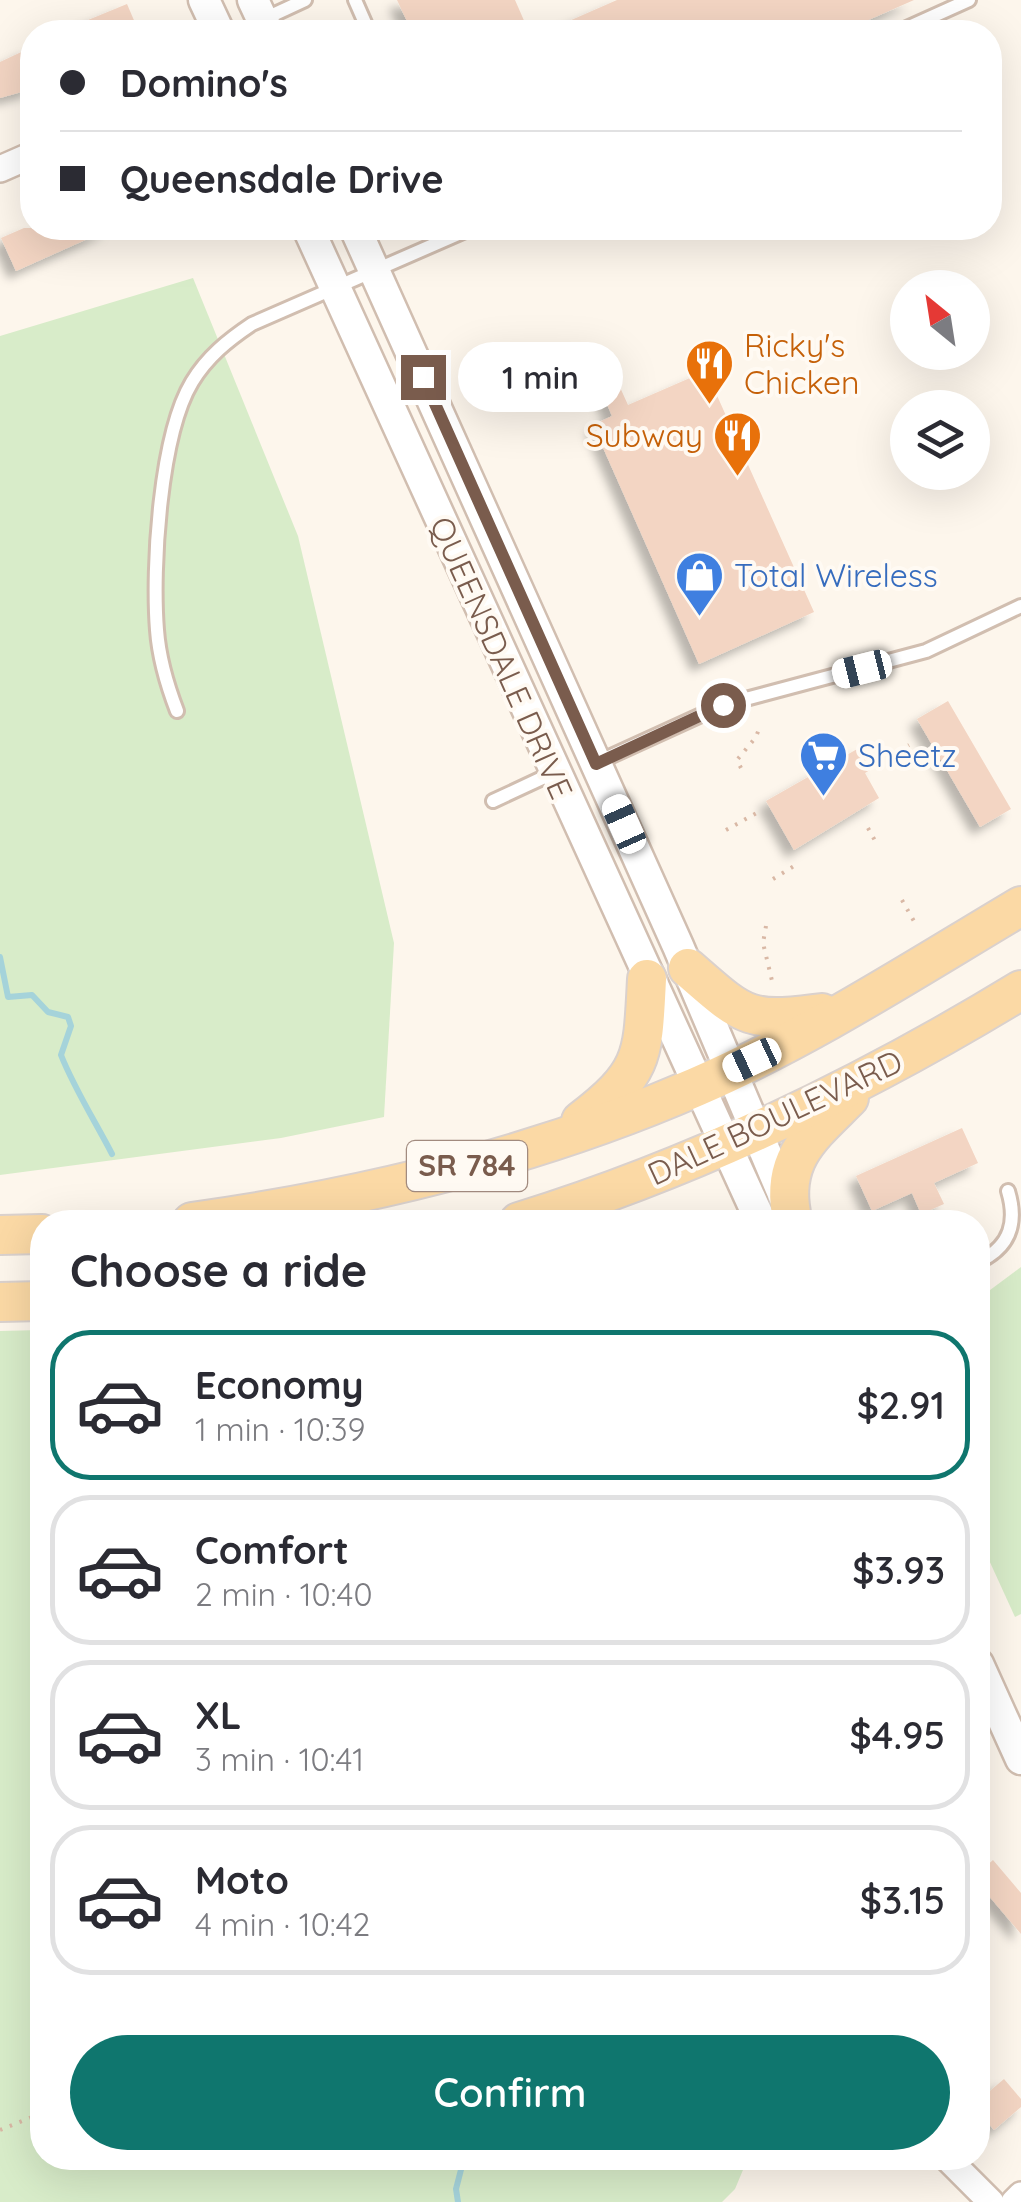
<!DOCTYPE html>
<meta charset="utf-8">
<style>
:root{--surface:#fff;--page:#f7f7f7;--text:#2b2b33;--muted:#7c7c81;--line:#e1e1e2;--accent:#0f766e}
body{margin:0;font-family:Quicksand,sans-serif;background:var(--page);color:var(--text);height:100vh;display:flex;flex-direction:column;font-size:38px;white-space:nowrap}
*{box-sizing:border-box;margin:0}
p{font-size:32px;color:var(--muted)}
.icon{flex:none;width:55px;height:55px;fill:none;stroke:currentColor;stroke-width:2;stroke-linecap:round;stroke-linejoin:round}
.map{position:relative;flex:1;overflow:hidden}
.panel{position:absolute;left:30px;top:1210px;width:960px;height:960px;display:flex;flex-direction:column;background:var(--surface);border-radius:40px;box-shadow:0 10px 40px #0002}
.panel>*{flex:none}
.banner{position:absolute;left:20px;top:20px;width:982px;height:220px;border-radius:40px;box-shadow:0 10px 40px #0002;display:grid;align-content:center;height:220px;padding:0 40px;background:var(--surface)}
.needle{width:65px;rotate:330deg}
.tools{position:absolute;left:890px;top:270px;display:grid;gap:20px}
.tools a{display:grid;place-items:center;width:100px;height:100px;border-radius:50%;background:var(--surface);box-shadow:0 10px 40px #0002;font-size:50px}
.end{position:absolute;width:45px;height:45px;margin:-22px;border:12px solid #7a5c4d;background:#fff;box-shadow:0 0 0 5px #fff}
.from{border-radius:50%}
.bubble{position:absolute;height:70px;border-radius:35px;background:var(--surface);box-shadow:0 10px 40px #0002;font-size:32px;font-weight:600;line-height:70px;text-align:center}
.car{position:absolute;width:30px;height:60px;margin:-30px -15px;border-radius:12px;box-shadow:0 0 8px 2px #0007;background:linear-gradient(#fff 24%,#345 0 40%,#fff 0 76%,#345 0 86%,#fff 0)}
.banner b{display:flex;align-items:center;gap:35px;height:95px;font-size:38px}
.banner b+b{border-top:2px solid var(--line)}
.banner i{width:25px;height:25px;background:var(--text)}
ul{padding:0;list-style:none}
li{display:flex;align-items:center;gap:30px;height:150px;margin:0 20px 15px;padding:0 20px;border:5px solid var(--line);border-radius:40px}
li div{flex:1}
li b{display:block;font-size:38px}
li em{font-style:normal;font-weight:600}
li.current{border-color:var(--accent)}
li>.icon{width:90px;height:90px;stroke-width:1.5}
h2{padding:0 40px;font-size:45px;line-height:120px}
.button{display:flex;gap:20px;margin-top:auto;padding:20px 40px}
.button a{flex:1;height:115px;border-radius:60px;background:var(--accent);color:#fff;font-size:40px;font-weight:600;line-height:115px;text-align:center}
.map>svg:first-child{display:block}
.green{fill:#d8ecc9}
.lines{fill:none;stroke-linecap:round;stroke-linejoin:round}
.stream{stroke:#a5d3da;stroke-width:6}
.building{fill:#f3d5c3;filter:url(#shadow)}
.service-casing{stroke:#d1beb0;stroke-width:18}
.minor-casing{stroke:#d1beb0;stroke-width:30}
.tertiary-casing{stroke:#d1beb0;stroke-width:35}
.primary-casing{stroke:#dad1cd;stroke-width:42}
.path{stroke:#d9b8a5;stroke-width:4;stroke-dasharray:2.5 8;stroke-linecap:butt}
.service{stroke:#fff;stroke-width:12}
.minor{stroke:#fff;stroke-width:25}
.tertiary{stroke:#fff;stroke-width:30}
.primary{stroke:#fbd9a5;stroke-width:38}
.route{stroke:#7a5c4d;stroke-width:12}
.labels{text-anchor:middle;stroke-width:8;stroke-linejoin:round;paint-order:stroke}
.shield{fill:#fffaf3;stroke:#a28b7f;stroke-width:2.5}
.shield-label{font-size:30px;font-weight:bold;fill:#7a5c4d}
.food-label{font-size:32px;fill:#c56008;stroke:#fffaf3;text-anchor:start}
.shop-label{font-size:32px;fill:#366cbe;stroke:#fffaf3;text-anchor:start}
.street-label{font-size:32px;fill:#7a5c4d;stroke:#fffaf3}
</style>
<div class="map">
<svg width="1021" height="2202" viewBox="0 0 1021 2202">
<defs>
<filter id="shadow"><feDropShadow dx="-8" dy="8" stdDeviation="5" flood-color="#0004"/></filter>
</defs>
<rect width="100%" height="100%" fill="#fdf6ec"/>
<g class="green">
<polygon points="193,278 298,536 394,943 384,1117 281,1138 0,1175 0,336"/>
<polygon points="1021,1267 1021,1614 1015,1617 978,1536 978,1299"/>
<polygon points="42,1330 42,2158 748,2158 735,2189 722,2202 0,2202 0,1331"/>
</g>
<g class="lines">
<g class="stream">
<path d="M0 957 8 997 32 995 48 1012 68 1017 71 1026 61 1055C74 1088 96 1123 112 1154"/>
<polyline points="458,2202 456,2189 464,2158"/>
</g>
</g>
<g class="building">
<polygon points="397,0 515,0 529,32 412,32"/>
<polygon points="617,0 914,0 841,32 544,32"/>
<polygon points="127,4 139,32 59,32"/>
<polygon points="32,47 32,89 0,98 0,62"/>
<polygon points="24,228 112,228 16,271 1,238"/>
<polygon points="706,371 814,612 699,664 593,425 612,416 601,390 618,383 628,405"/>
<polygon points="948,701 1011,809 980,827 917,719"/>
<polygon points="859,748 870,770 865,773 879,798 794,850 766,801"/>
<polygon points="962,1128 978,1163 934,1183 944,1204 921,1214 912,1193 872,1211 856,1176"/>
<polygon points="993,1860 1021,1893 1021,1934 978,1883 978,1873"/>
<polygon points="1004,2079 1021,2099 1021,2107 994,2130 978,2111 978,2101"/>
</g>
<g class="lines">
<defs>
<g id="service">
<polyline points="355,0 369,32"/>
<polyline points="262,20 305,0"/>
<polyline points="898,32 969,0"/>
<path d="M177 711C167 685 159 658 157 630 152 567 160 435 192 382 207 357 228 340 252 324L472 228"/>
<polyline points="596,763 723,705 926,651 1021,606"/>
<polyline points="493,801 553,773"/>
<path d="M982 1260C1011 1245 1017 1221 1008 1191"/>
</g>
<g id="minor">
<polyline points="0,169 32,155"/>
<polyline points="947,2158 991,2202"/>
<polyline points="1014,2202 1021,2195"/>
</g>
<g id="tertiary">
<polyline points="204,0 219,32"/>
<polyline points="253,0 268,32"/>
<polyline points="308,228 761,1222"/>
<polyline points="355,228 678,946 789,1208"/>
<polyline points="978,1664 1021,1759"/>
</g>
<g id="primary">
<path d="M688 968C744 1017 747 1023 822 1013"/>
<path d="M581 1121C645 1072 643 1056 647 979"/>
<path d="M791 1213C781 1158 812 1135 849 1098"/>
<path d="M192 1222C364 1198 535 1157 696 1087 809 1038 915 969 1021 906"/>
<path d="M519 1222C697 1167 862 1087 1021 990"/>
<polyline points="0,1235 42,1234"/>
<polyline points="0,1302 42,1301"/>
</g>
</defs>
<use href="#service" class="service-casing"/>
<use href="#minor" class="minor-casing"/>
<use href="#tertiary" class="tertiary-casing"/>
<use href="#primary" class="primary-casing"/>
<g class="path">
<polyline points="881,761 909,745"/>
<polyline points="741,768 737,760 756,737 760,726"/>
<polyline points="868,828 878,846"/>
<polyline points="726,830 762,810"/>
<polyline points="773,879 794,866"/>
<polyline points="902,900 915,923"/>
<polyline points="766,926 763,943 773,985"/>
<polyline points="0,2130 42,2113"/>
</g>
<use href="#service" class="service"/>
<use href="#minor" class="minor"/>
<use href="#tertiary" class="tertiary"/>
<use href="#primary" class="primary"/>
</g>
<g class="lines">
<polyline class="route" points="423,377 596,764 723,705"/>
</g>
<defs>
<symbol id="restaurant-pin" viewBox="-11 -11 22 30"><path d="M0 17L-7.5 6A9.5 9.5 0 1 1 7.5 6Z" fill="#e8710a" stroke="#fffaf3"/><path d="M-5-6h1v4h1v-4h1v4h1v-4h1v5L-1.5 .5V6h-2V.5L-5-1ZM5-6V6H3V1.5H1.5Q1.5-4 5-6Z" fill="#fff"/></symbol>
<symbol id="shop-pin" viewBox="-11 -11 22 30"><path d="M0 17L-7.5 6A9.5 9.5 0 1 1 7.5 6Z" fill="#3f7fe0" stroke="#fffaf3"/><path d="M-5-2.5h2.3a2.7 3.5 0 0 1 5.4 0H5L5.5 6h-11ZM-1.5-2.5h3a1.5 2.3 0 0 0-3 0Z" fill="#fff"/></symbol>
<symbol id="supermarket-pin" viewBox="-11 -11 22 30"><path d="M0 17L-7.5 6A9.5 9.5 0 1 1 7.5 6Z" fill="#3f7fe0" stroke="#fffaf3"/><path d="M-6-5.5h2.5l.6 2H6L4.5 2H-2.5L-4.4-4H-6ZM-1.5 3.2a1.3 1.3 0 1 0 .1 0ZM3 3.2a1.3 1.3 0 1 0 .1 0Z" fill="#fff"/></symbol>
</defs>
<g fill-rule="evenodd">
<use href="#restaurant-pin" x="682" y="336" width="55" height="75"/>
<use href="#restaurant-pin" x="710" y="408" width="55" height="75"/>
<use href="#shop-pin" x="672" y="548" width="55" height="75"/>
<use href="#supermarket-pin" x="796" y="728" width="55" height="75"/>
</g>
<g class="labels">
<rect class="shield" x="407" y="1141" width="120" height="50" rx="8"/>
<g class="shield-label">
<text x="467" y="1176">SR 784</text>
</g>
<g class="food-label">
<text x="744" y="357">Ricky's<tspan x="744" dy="37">Chicken</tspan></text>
<text x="703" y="447" text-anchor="end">Subway</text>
</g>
<g class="shop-label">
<text x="734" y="587">Total Wireless</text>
<text x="858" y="767">Sheetz</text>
</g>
<g class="street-label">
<text transform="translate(501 658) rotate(66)" y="11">QUEENSDALE DRIVE</text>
<text transform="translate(775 1118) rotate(-25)" y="11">DALE BOULEVARD</text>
</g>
</g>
</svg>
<div class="tools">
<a><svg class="needle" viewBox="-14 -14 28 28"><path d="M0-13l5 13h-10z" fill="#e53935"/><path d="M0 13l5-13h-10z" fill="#7c7c81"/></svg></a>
<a><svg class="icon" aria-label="layers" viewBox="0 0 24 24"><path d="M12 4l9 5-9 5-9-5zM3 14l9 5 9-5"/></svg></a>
</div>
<i class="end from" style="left:723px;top:705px"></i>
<i class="end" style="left:423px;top:377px"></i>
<div class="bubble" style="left:458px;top:342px;width:165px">1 min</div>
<i class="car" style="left:862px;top:669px;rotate:256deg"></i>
<i class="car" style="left:624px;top:824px;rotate:336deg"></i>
<i class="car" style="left:752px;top:1060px;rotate:245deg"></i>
<div class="banner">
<b><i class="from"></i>Domino's</b>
<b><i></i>Queensdale Drive</b>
</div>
<section class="panel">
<h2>Choose a ride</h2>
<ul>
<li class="current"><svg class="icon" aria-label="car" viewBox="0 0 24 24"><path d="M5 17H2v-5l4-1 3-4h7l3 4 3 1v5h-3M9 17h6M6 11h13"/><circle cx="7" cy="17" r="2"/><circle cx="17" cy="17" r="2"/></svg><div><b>Economy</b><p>1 min · 10:39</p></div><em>$2.91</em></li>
<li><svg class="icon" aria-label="car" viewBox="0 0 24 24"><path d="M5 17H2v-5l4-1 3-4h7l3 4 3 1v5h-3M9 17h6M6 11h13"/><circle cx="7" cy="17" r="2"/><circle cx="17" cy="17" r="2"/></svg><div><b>Comfort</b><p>2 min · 10:40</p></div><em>$3.93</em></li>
<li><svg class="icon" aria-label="car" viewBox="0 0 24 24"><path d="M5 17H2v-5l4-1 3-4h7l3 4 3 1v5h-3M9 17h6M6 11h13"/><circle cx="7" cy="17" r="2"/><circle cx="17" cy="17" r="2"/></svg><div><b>XL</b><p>3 min · 10:41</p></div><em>$4.95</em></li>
<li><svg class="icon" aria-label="car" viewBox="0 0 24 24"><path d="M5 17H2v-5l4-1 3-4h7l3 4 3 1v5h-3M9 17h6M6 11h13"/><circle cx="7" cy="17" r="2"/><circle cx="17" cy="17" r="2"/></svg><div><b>Moto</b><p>4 min · 10:42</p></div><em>$3.15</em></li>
</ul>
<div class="button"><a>Confirm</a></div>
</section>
</div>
